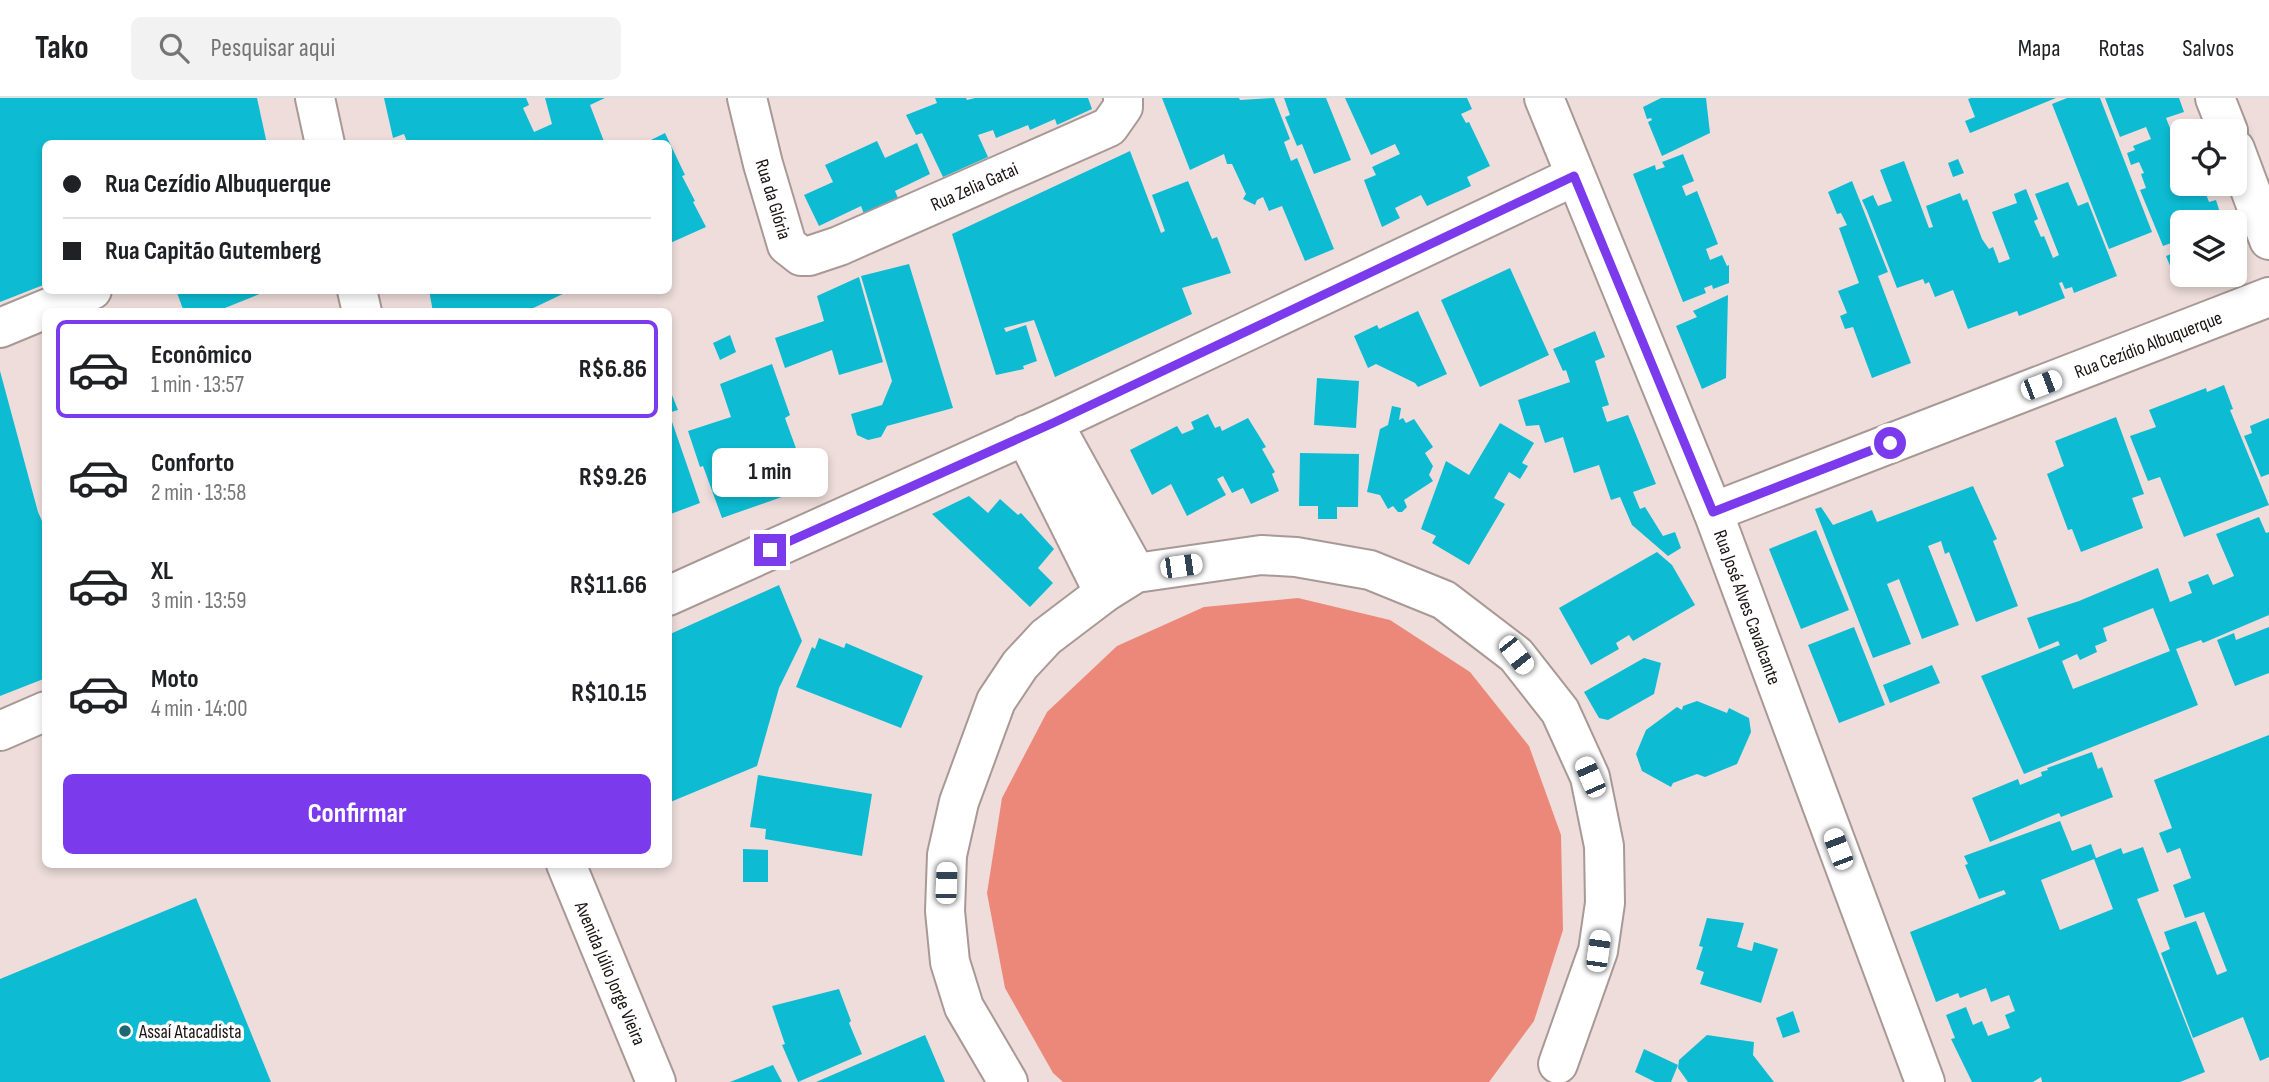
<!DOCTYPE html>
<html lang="pt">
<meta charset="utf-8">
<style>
:root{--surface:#fff;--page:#f2f2f2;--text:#202124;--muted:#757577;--line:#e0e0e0;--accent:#7c3aed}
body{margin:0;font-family:"Sofia Sans Condensed",sans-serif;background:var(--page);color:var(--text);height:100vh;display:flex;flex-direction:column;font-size:26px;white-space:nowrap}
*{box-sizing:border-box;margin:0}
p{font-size:23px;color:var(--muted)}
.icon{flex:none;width:38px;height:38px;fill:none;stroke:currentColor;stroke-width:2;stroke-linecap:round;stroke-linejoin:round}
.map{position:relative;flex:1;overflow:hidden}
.panel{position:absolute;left:42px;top:210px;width:630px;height:560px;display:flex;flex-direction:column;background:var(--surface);border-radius:10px;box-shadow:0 4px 10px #0003}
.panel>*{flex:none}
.banner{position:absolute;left:42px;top:42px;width:630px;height:154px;border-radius:10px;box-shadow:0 4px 10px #0003;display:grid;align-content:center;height:154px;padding:0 21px;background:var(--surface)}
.buttons{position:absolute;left:2170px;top:21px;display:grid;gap:14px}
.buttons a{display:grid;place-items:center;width:77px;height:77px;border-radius:10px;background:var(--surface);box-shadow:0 4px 10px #0003;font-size:35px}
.end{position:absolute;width:32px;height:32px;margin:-16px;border:9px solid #7c3aed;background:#fff;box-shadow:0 0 0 4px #fff}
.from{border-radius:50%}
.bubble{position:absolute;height:49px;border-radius:10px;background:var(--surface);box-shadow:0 4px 10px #0003;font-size:23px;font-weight:700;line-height:49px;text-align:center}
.car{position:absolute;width:21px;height:42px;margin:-21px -10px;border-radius:9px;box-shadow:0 0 5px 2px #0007;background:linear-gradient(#fff 24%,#345 0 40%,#fff 0 76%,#345 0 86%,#fff 0)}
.banner b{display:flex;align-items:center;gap:24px;height:66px;font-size:26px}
.banner b+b{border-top:2px solid var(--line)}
.banner i{width:18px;height:18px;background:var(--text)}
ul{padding:12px 0 0;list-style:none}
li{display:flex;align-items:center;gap:21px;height:98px;margin:0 14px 10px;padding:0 7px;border:4px solid transparent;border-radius:10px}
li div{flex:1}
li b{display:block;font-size:26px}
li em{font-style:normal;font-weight:700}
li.active{border-color:var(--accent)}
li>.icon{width:63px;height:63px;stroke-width:1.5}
.button{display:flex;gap:14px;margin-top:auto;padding:14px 21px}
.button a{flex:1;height:80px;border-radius:10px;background:var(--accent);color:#fff;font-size:28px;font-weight:700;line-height:80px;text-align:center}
header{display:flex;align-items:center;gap:42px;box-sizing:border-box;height:98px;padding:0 35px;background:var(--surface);border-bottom:2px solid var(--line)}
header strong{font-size:33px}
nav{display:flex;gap:38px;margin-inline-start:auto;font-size:24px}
.search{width:490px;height:63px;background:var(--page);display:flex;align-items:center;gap:18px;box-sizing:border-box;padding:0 24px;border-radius:10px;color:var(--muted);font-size:26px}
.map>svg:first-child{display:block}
.water{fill:#ec8879}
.building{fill:#0dbcd3;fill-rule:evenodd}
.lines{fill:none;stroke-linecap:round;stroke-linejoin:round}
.minor-casing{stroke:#a89996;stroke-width:42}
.minor{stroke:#fff;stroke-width:38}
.route{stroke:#7c3aed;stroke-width:9}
.poi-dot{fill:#1e6873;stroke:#fff;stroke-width:2.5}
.labels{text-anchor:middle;stroke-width:7;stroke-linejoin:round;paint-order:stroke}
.street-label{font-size:19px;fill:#191312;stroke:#fff}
.poi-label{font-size:19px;fill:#191312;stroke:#fff;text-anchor:start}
</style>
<header>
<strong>Tako</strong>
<div class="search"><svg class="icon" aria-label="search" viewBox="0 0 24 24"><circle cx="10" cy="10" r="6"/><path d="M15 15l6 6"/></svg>Pesquisar aqui</div>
<nav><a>Mapa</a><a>Rotas</a><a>Salvos</a></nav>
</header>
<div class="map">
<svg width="2269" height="984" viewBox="0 0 2269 984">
<rect width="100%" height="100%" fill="#eeddda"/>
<polygon class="water" points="1298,500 1390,522 1470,574 1529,648 1561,737 1563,832 1534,923 1489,984 1063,984 1053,975 1005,890 987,795 1002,700 1047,614 1117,548 1204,509"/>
<g class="building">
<polygon points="0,0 257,0 267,46 46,46 46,186 0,204"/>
<polygon points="384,0 526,0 529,7 523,10 534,34 552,26 545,0 605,0 590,7 605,46 408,46 404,36 393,40"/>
<polygon points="935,0 966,0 967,2 975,0 1088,0 1092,11 1057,27 1055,21 1030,32 1028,27 996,40 993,32 978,37 988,59 943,79 922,35 916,37 906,17 937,5"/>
<polygon points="1162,0 1239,0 1240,2 1274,0 1290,41 1284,44 1291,63 1297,60 1334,151 1305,163 1282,108 1269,113 1263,99 1257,102 1255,107 1243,101 1246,96 1232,66 1227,66 1224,56 1190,72"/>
<polygon points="1284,0 1326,0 1351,62 1314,76 1302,46 1297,48 1285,19 1290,17"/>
<polygon points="1345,0 1467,0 1472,11 1461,16 1466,25 1469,24 1490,68 1467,79 1471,88 1427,108 1421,97 1395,110 1400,120 1382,129 1364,82 1376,77 1372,69 1400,56 1395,46 1371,57"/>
<polygon points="1661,0 1706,0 1710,35 1662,58 1648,24 1652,22 1651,20 1647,21 1643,9"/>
<polygon points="1971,0 2056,0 1970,35 1965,23 1975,19 1968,1"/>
<polygon points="2067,0 2100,0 2152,134 2109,151 2052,6"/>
<polygon points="2105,0 2179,0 2184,14 2166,20 2182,60 2182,86 2202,86 2209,104 2216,102 2223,124 2182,124 2182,141 2163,148 2140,92 2146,90 2141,76 2144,75 2139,64 2131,67 2127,55 2135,52 2133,48 2151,41 2146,29 2120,39"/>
<polygon points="665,35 685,77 682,78 695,103 693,104 706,129 668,146 668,46 643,46"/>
<polygon points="877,43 885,60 917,45 930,76 895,93 898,100 864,116 861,108 819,128 804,97 833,84 825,67"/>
<polygon points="1130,53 1161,135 1165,133 1152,97 1188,83 1212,141 1217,139 1231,175 1182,190 1192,216 1055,279 1034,222 1004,230 1006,234 1026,227 1037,263 1023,268 1024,271 996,277 952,136"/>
<polygon points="1683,56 1694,83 1682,88 1686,98 1697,93 1718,146 1706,151 1710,162 1722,157 1727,168 1729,167 1729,185 1713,191 1712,187 1704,190 1706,195 1683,204 1633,76 1655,67 1656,72 1665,69 1662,64"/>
<polygon points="1958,61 1964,75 1953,79 1948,65"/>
<polygon points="1904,63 1929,130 1933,129 1926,108 1960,95 1963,103 1967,101 1982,141 1989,151 1993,149 1999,165 2010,161 1992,114 2017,105 2014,96 2026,91 2038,121 2034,123 2041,139 2044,138 2053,160 2059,157 2035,96 2068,84 2078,108 2088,104 2117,178 2074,195 2072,189 2065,191 2062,184 2059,185 2065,200 2019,218 2017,213 1968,231 1953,192 1935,199 1929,184 1925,186 1923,181 1897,190 1867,113 1862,102 1873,97 1878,108 1892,103 1880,72"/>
<polygon points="1852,83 1888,174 1878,178 1911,265 1872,280 1853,229 1845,231 1840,218 1847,215 1838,193 1859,185 1839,130 1847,127 1841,115 1837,116 1828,94"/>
<polygon points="2180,153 2182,177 2189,177 2191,183 2178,187 2166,158"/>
<polygon points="909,166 953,310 887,328 881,339 868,342 857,337 851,316 882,307 892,283 861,178"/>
<polygon points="1510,170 1549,257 1480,289 1441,202"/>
<polygon points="859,179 883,264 839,277 832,252 785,270 775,240 824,223 817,198"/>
<polygon points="176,192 267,192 267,193 215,214 184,214"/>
<polygon points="429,192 571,192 525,214 433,214"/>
<polygon points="1728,197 1726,280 1702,291 1676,228 1697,219 1693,213"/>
<polygon points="1418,213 1447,276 1418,289 1415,285 1376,266 1368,270 1354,238 1377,227 1379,231"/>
<polygon points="1595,233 1605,259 1595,263 1609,307 1602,309 1607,324 1628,317 1656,386 1633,394 1640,411 1645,409 1663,438 1675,434 1681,450 1668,458 1632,427 1620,399 1611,402 1599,367 1574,375 1563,339 1545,345 1539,327 1526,328 1518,302 1570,284 1566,272 1563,273 1553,251"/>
<polygon points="730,237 736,254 720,262 713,245"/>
<polygon points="772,266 790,317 785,320 810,389 722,420 703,368 700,369 688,333 731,319 720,286"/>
<polygon points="0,273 38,414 46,432 46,580 0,598"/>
<polygon points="1317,280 1359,283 1356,330 1314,327"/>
<polygon points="668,287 678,312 668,315"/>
<polygon points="2224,287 2233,311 2230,312 2269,407 2184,439 2160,379 2148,383 2130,338 2156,329 2149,312 2206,290 2207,294"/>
<polygon points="1392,308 1401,310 1399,322 1403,320 1406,325 1414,321 1433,349 1425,355 1433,368 1429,377 1433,383 1404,402 1407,409 1402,414 1398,414 1393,408 1388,411 1380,397 1367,394 1380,331 1388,327"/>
<polygon points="669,315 700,405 668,417 668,316"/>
<polygon points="1208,316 1215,330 1220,328 1222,333 1248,320 1266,349 1262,351 1275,374 1272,376 1279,393 1251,406 1243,390 1232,395 1223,378 1217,381 1226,397 1187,418 1171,386 1152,397 1130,352 1177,328 1182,336 1194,331 1191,324"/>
<polygon points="2116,319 2144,396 2132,400 2143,430 2081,454 2072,431 2068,432 2047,376 2064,368 2055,343"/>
<polygon points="2269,320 2269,376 2261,379 2244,338 2252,335 2250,328"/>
<polygon points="1500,325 1534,345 1522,365 1528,368 1520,381 1509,374 1494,400 1505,406 1469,467 1432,445 1436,438 1421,431 1446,363 1469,377"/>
<polygon points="1300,355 1359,356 1358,409 1337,409 1337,421 1318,421 1318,408 1299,408"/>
<polygon points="1973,388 1997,441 1993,443 2018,508 1976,524 1949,454 1945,456 1941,443 1928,448 1959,527 1922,541 1899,481 1887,486 1911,546 1873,560 1815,411 1821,409 1833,427 1872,412 1877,424"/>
<polygon points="969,398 988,415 1000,401 1018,417 1021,415 1054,451 1038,470 1053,485 1030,509 932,416"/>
<path d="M2259 419 2266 435 2269 434V517L2203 545 2201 542 2176 551 2198 607 2024 676 1981 578 2060 547 2058 543 2039 551 2027 520 2079 503 2158 470 2170 504 2192 495 2188 484 2208 476 2213 487 2234 478 2216 436ZM2153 510 2170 553 2073 591 2062 563 2077 556 2080 562 2097 554 2095 548 2107 543 2103 530Z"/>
<polygon points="1816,432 1849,512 1801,531 1769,451"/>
<polygon points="1657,454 1672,467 1695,507 1633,543 1629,537 1616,545 1619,551 1591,567 1559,510"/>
<polygon points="779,487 802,543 779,590 757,668 668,705 668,537"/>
<polygon points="1854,529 1885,607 1839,625 1808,547"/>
<polygon points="2269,529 2269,575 2235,588 2217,542 2234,535 2236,542"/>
<polygon points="819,540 844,550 846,545 923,578 901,630 796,589 812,549 815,551"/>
<polygon points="1644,560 1661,565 1654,596 1608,622 1599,620 1584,594"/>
<polygon points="1932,567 1940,585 1890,605 1883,587"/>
<polygon points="1697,603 1727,615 1729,610 1749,620 1751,634 1737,666 1705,679 1697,676 1673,685 1671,689 1642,673 1636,656 1646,632 1677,609 1682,612 1683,608"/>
<polygon points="2269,637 2269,959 2260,963 2243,919 2193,940 2161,855 2170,851 2164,834 2196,823 2217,877 2227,873 2204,814 2185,820 2173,787 2191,780 2180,750 2167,755 2159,735 2172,730 2154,682"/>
<polygon points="2092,654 2098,671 2102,669 2113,699 2061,719 2059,715 1990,744 1972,700 2018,681 2020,687 2042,678 2041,674 2048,672 2047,670"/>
<polygon points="758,677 872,696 862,758 765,741 766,731 750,729"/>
<path d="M2060 723 2072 753 2091 746 2096 760 2121 750 2123 756 2143 749 2159 793 2137 801 2205 974 2180 984H2042L2041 979 2033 984H1972L1951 941 1955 940 1946 917 1966 909 1973 927 1982 923 1988 938 2010 930 2005 917 2015 913 2009 897 1991 904 1986 890 1960 900 1958 895 1936 904 1910 834 2006 796 2004 792 1979 801 1965 767 1968 766 1964 758ZM2094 761 2113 811 2060 832 2041 782Z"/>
<polygon points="743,751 768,752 768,784 743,784"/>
<polygon points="196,800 271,984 0,984 0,881"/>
<polygon points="1707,820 1744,825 1737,849 1752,853 1754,844 1778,851 1761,905 1700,886 1704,874 1696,871 1703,849 1699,848"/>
<polygon points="839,891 851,923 849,925 862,956 798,984 782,947 785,946 772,908"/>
<polygon points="1793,913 1800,934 1783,940 1776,920"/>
<polygon points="925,937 945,984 816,984"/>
<polygon points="1707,937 1754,944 1753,957 1774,984 1688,984 1678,970 1679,962"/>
<polygon points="1644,951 1678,967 1671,984 1655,984 1635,974"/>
<polygon points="773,967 782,984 730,984"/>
</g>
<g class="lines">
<defs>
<g id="minor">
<polyline points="315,0 325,46"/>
<polyline points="747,0 763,66 787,147 801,158 809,158 839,148 1109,29 1123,9 1123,0"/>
<polyline points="1544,0 1713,414 1925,984"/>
<polyline points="2215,0 2228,33"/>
<polyline points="2235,51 2269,142"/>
<polyline points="357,192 362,214"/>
<polyline points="0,230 92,192"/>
<polyline points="1053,325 1136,475"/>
<polyline points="1025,337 1104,495"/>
<polyline points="1713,414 2269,199"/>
<polyline points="668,498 1053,325 1575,78"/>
<polyline points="0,633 46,613"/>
<polyline points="566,766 656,984"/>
<polyline points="1008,984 964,909 950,864 945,813 947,757 959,704 996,603 1020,567 1046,539 1104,495 1136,475 1261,457 1296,459 1370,472 1444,502 1516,557 1560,613 1590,679 1604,748 1605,805 1598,853 1558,966"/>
</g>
</defs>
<use href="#minor" class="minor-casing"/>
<use href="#minor" class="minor"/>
</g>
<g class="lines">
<polyline class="route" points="770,452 1053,325 1574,78 1713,414 1890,345"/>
</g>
<circle class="poi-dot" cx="125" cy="933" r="7"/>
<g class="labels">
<g class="street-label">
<text transform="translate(974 88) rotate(-24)" y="7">Rua Zelia Gatai</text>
<text transform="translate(774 101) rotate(73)" y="7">Rua da Glória</text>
<text transform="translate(2148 246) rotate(-21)" y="7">Rua Cezídio Albuquerque</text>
<text transform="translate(1748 509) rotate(70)" y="7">Rua José Alves Cavalcante</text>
<text transform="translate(611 875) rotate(67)" y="7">Avenida Júlio Jorge Vieira</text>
</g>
<g class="poi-label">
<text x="139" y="940">Assaí Atacadista</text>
</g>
</g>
</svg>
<div class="buttons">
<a><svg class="icon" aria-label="locate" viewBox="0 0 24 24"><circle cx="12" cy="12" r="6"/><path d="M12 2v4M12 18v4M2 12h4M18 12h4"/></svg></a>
<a><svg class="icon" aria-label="layers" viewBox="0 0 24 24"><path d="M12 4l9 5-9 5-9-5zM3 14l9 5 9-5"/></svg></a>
</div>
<i class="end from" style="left:1890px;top:345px"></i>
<i class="end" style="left:770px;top:452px"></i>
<div class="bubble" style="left:712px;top:350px;width:116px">1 min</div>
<i class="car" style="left:2041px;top:287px;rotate:69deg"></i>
<i class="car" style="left:1181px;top:468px;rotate:82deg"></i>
<i class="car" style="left:1516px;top:557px;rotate:142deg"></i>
<i class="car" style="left:1590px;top:679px;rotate:336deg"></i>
<i class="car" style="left:1838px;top:751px;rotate:339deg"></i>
<i class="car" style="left:946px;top:785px;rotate:2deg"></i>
<i class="car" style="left:1598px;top:853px;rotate:8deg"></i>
<div class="banner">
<b><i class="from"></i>Rua Cezídio Albuquerque</b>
<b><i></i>Rua Capitão Gutemberg</b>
</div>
<section class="panel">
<ul>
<li class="active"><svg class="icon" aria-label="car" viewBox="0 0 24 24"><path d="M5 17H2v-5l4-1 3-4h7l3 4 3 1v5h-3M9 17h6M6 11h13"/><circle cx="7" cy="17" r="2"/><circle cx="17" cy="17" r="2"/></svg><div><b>Econômico</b><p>1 min · 13:57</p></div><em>R$6.86</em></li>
<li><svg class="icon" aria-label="car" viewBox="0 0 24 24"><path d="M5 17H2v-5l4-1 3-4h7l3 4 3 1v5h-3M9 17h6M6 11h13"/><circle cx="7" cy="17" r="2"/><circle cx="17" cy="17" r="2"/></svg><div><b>Conforto</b><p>2 min · 13:58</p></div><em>R$9.26</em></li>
<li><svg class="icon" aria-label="car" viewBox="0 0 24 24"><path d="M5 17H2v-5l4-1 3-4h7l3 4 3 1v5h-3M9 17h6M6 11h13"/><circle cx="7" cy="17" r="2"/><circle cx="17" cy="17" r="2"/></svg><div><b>XL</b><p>3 min · 13:59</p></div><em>R$11.66</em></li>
<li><svg class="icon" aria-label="car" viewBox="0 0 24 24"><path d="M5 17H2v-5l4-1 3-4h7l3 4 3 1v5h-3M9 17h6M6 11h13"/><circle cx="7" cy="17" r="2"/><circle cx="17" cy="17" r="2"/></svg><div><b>Moto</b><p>4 min · 14:00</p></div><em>R$10.15</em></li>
</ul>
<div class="button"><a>Confirmar</a></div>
</section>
</div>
